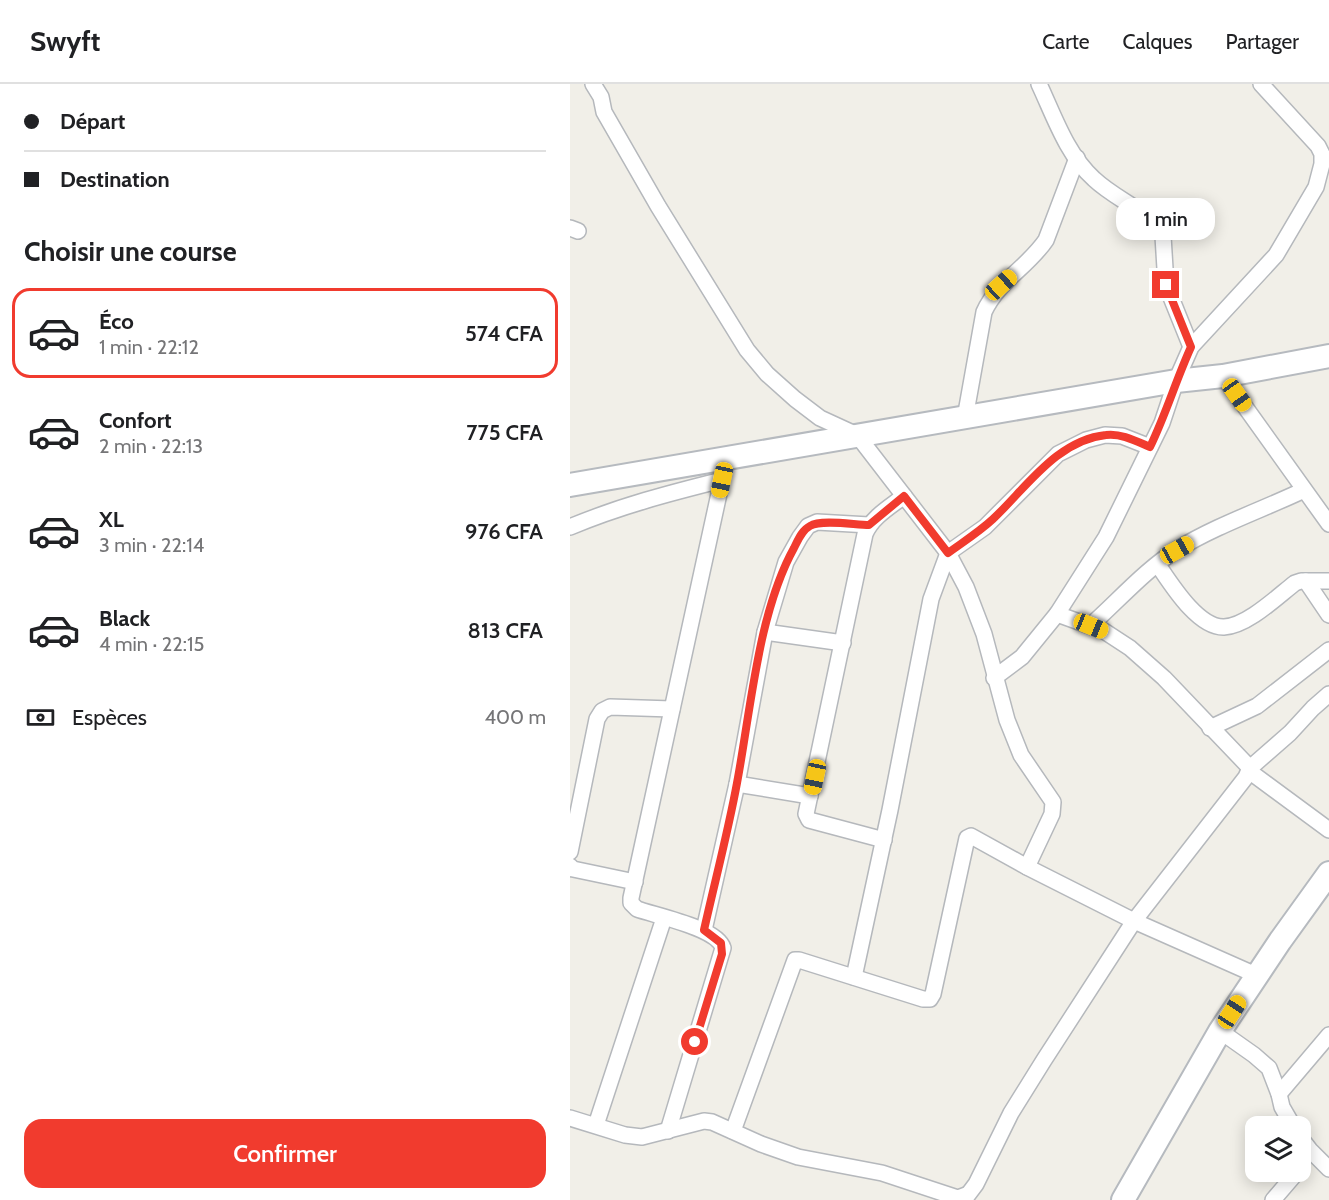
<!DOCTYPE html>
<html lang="fr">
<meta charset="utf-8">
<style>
:root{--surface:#fff;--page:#f6f6f6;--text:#202124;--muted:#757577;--line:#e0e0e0;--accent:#f13b2e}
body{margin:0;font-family:Cabin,sans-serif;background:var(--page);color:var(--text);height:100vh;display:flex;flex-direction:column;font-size:22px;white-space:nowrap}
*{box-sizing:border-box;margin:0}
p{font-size:20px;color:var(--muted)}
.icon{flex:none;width:33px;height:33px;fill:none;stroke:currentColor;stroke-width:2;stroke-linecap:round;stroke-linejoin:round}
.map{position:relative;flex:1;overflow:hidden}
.sheet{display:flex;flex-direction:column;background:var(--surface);width:570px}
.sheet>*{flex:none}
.banner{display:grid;align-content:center;height:132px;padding:0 24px;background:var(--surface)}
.fabs{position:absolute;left:675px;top:1032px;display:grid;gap:12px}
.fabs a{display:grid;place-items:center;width:66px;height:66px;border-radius:12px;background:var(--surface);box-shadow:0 3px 15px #0003;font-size:30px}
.end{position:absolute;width:27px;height:27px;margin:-14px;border:8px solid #f13b2e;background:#fff;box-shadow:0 0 0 3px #fff}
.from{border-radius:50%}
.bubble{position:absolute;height:42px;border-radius:18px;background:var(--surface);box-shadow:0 3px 15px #0003;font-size:20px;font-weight:600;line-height:42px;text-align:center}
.car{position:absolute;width:18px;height:36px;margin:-18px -9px;border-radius:8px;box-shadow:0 0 4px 2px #0007;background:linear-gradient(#f5c518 24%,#345 0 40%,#f5c518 0 76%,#345 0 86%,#f5c518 0)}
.banner b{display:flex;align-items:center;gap:21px;height:57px;font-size:22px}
.banner b+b{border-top:2px solid var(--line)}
.banner i{width:15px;height:15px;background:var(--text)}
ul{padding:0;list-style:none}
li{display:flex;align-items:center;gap:18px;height:90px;margin:0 12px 9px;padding:0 12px;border:3px solid transparent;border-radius:18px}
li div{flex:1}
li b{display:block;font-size:22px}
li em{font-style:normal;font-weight:600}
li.on{border-color:var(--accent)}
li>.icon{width:54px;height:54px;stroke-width:1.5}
h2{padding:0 24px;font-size:27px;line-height:72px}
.pay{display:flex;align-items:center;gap:15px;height:66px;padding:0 24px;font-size:22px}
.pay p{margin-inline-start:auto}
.action{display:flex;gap:12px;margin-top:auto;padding:12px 24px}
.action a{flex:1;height:69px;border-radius:18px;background:var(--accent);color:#fff;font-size:24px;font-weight:600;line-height:69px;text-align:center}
header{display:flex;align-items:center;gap:36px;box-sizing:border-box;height:84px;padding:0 30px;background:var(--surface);border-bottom:2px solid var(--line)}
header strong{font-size:28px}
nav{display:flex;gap:33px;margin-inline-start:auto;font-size:21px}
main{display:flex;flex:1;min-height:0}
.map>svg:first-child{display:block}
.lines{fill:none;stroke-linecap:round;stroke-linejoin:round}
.street-casing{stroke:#b5b8bc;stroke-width:18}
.secondary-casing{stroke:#b6babf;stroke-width:26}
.street{stroke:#fff;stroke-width:15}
.secondary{stroke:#fff;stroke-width:22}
.route{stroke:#f13b2e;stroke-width:8}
</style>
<header>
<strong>Swyft</strong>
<nav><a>Carte</a><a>Calques</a><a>Partager</a></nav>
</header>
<main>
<section class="sheet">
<div class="banner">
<b><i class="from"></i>Départ</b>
<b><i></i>Destination</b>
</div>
<h2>Choisir une course</h2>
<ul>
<li class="on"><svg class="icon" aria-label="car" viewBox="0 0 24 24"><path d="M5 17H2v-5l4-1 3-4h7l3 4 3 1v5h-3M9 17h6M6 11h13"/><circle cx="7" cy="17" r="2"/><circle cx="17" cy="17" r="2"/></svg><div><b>Éco</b><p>1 min · 22:12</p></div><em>574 CFA</em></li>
<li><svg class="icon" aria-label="car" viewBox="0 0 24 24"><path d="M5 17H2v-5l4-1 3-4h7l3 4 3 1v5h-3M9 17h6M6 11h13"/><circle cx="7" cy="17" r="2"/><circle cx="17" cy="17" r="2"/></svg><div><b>Confort</b><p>2 min · 22:13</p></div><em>775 CFA</em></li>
<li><svg class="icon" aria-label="car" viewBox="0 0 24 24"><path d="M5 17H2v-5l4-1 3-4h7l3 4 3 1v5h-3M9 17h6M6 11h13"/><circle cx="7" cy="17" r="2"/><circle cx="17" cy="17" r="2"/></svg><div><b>XL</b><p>3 min · 22:14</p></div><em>976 CFA</em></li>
<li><svg class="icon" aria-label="car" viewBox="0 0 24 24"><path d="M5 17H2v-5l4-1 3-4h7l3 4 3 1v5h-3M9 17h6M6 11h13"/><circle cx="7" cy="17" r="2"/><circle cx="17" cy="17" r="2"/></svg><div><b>Black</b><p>4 min · 22:15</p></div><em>813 CFA</em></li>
</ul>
<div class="pay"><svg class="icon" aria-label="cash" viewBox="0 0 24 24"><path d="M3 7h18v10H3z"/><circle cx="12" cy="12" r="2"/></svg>Espèces<p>400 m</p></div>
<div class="action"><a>Confirmer</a></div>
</section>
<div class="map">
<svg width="759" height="1116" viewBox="0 0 759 1116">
<rect width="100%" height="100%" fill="#f1efe8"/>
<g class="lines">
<defs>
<g id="street">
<polyline points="23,0 31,13 34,28 88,122 177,266 197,290 225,315 250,334 287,351 378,469 396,503 414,550 437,636 451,671 483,718 482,730 457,783 564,837 686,891"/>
<path d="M469 0C484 32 497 71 524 95 544 114 573 125 591 145L593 152 596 201 621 263"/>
<polyline points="0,144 8,147"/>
<polyline points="653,292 759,440"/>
<path d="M395 334 414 228C428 197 458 183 476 156L507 74"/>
<path d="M0 443C50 422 100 409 152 396"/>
<path d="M588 481C601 500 628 544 654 543 677 542 707 513 725 499L731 497H759"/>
<polyline points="736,497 759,531"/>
<path d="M521 541C549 516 576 485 608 465 645 442 694 425 734 406"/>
<polyline points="195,548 273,559"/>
<polyline points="424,594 452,573 487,530 536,453 592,339 606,297 621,263 706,171 746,103 752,80 752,70 748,62 691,0"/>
<polyline points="640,644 687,622 759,566"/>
<polyline points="680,684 720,649 743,624 759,610"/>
<polyline points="679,687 759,746"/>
<polyline points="167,700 240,712"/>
<path d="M314 756 239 736 236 730 295 450C302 433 320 423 334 412"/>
<polyline points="0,768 27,635 32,627 40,623 102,625"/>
<polyline points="0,782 3,785 65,798"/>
<polyline points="134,846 167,700 195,548 216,478 230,453 238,442 247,438 299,441"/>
<polyline points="284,893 320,726 361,515 378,469 415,443 488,370 516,356 535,351 552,352 580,363"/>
<polyline points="650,947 684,971 699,984 709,1010 712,1023 723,1042"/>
<polyline points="709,1010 759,951"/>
<polyline points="0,1034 55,1051 72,1053 134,1037 142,1038 191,1060 228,1073 312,1089 388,1114 396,1111"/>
<polyline points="26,1041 94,834"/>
<path d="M98 1047 153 864C147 844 87 832 67 825L61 819V814L157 373"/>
<polyline points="163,1047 225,876 229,876 353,915 360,915 363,910 397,754 401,752 457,783"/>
<polyline points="730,1053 740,1066 759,1085"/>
<polyline points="394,1116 406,1100 441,1029 474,976 564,837 676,693 680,684 594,594 560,564 534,547 487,530"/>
<polyline points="703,1116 727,1088"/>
</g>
<g id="secondary">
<polyline points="0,401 606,297 653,292 759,272"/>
<polyline points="553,1116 650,947 710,857 759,789"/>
</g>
</defs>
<use href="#street" class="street-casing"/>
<use href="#secondary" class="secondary-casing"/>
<use href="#street" class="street"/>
<use href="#secondary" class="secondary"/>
</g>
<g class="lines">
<path class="route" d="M125 958 152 870 151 859 134 846C145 797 158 748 167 699 181 625 188 529 224 464 228 456 232 446 240 442 251 435 285 441 299 441L334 412 378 469C393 458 409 448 423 435 456 404 487 356 536 351 551 349 566 357 580 363 596 330 606 296 621 263L596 201"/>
</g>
</svg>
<div class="fabs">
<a><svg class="icon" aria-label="layers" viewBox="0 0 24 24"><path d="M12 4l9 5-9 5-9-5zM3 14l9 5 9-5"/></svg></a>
</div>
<i class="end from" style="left:125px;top:958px"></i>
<i class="end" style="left:596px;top:201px"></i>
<div class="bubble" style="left:546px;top:114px;width:99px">1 min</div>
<i class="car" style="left:431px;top:201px;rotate:48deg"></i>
<i class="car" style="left:667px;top:311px;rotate:145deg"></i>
<i class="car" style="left:152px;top:396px;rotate:192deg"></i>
<i class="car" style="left:607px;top:466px;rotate:61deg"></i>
<i class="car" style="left:521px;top:542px;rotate:112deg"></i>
<i class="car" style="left:245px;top:693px;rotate:192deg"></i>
<i class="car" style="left:662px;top:928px;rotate:33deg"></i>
</div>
</main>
